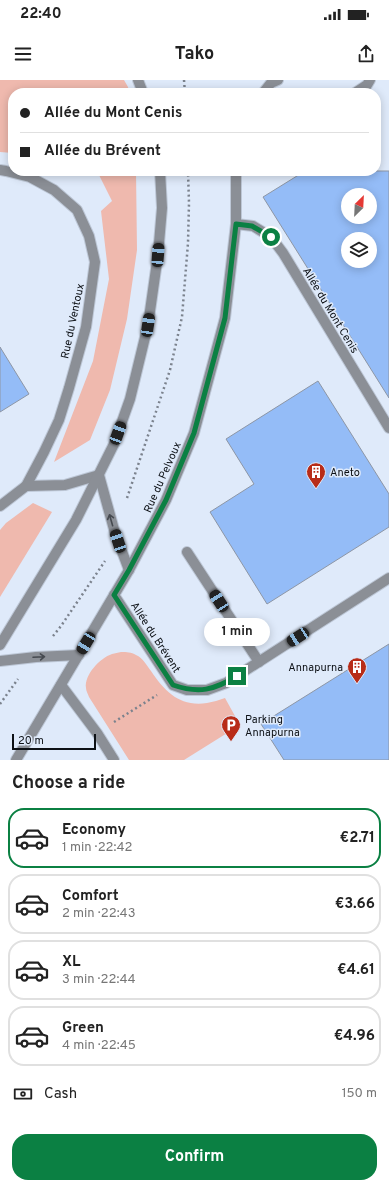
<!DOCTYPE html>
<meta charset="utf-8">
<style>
:root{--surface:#fff;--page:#f6f6f6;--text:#222;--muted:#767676;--line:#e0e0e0;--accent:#0b8043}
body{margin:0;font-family:Overpass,sans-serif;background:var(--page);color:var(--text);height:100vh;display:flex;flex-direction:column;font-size:15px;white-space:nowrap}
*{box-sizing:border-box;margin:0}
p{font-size:13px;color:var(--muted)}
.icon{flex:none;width:22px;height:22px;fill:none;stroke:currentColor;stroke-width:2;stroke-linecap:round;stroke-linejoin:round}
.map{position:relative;height:680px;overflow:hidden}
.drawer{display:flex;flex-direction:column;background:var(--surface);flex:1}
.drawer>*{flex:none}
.top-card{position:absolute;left:8px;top:8px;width:373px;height:88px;border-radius:16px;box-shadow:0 2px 10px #0003;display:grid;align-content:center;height:88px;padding:0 12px;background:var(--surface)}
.needle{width:26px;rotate:24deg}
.buttons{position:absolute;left:341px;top:108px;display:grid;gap:8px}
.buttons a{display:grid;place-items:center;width:36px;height:36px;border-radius:50%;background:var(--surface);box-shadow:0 2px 10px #0003;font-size:20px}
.scale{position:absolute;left:12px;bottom:10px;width:84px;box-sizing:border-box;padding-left:4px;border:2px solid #0d1116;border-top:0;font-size:11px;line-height:14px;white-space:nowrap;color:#0d1116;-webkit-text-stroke:3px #dfeafa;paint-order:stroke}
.end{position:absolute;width:18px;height:18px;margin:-9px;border:5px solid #0b8043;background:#fff;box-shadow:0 0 0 2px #fff}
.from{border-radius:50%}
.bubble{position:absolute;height:28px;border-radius:14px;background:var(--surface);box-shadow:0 2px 10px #0003;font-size:13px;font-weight:700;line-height:28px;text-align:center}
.car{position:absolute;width:12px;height:24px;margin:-12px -6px;border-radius:5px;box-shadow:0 0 3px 1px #0007;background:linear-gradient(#222 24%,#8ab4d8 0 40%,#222 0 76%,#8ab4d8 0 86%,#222 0)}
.top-card b{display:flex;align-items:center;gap:14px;height:38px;font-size:15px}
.top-card b+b{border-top:1px solid var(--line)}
.top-card i{width:10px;height:10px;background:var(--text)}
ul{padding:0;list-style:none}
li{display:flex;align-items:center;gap:12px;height:60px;margin:0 8px 6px;padding:0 4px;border:2px solid var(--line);border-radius:16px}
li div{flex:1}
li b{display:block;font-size:15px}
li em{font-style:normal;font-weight:700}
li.on{border-color:var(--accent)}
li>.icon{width:36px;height:36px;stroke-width:1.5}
h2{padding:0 12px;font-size:18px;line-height:48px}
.pay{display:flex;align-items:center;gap:10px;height:44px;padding:0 12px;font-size:15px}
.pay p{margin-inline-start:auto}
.primary-button{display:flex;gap:8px;margin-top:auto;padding:8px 12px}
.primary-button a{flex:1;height:46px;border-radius:16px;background:var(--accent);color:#fff;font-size:16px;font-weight:700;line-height:46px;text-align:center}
.status{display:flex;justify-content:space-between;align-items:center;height:28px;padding:0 20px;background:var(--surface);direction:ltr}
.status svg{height:11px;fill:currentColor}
header{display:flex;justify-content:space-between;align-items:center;height:52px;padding:0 12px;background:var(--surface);font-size:18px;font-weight:700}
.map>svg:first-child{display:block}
.green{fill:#efb9ae}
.building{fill:#94bcf7;stroke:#8d96a5;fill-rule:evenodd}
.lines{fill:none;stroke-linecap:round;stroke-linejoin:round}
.minor-casing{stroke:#bdc7d6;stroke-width:12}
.path{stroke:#7b828d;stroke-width:2.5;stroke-dasharray:2 3;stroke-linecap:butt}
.minor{stroke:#8b8f96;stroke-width:10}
.oneway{stroke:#464a50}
.route{stroke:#0b8043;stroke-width:5}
.labels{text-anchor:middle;stroke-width:3;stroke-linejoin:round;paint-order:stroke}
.street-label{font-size:11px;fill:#0d1116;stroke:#dfeafa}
.poi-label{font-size:11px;fill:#0d1116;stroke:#dfeafa;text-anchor:start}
</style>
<div class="status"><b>22:40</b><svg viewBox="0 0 49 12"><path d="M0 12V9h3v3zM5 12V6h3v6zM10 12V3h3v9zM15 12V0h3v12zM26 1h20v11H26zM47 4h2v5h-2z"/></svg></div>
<header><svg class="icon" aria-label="menu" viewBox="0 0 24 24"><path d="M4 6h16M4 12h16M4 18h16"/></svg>Tako<svg class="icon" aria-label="share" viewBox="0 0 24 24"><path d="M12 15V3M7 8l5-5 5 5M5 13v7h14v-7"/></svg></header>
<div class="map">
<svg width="389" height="680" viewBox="0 0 389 680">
<rect width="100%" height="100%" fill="#dfeafa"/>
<g class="green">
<polygon points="0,0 124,0 128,7 129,13 13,13 13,73 0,72"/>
<polygon points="97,91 136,91 137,170 127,239 110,310 90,360 54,382 93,281 109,199 101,131 112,121"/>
<polygon points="33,423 52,432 0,517 0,450 6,443"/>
<path d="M121 572C127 572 131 572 136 575 143 578 147 586 151 591 165 612 180 627 207 623 213 622 219 620 225 618L240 645 184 680H129L89 617C88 614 86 611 86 608 84 595 100 578 112 574 115 573 118 573 121 572Z"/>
</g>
<g class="building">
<path d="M305 91H389V318L263 117ZM348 115H370V137H348ZM348 159H370V181H348Z"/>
<polygon points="0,267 29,314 0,332"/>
<polygon points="318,301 389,414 389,447 267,524 210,432 254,404 226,359"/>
<polygon points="389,564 389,680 284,680 261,644"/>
</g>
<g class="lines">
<defs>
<g id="minor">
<polyline points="138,0 143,13"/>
<polyline points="263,13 271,3 278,0"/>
<polyline points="355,13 367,5 370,0"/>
<polyline points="0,90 6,91 30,97 54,110 77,130 89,156 95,182 86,247 69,308 59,340 44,372 26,406 0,426"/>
<polyline points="236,144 253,146 271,157 283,173 389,348"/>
<polyline points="26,406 65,405 99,395 115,453 129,490"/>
<polyline points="187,472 259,582"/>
<polyline points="114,515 173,605 187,610 207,610 226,603 389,498"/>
<polyline points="0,565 76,440 114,364 130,319 148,245 158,175 162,128 160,91"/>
<polyline points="0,581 36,577 79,575"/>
<polyline points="61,605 97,653 114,680"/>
<polyline points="16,680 129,490 166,420 194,353 225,238 236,144 236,91"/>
</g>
</defs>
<use href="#minor" class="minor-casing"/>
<g class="path">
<polyline points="184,0 185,13"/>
<polyline points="127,418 170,290 182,237 188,163 189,123 188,91"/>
<polyline points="53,556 61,546 105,481"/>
<polyline points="0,624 18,599"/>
<polyline points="114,642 157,615"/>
</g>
<use href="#minor" class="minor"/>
</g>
<defs><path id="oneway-shaft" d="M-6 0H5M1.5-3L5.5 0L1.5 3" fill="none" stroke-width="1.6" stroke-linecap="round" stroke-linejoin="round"/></defs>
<g class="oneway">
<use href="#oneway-shaft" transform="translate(111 440) rotate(-106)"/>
<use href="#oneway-shaft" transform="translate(39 577) rotate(-3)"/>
</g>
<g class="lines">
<path class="route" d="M237 596C214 610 199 614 173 605L114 515 129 490 166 420 194 353 225 238 236 144 252 146 271 157"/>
</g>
<defs>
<symbol id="building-pin" viewBox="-11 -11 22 30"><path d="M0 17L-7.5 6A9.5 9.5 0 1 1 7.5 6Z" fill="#b82c18" stroke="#dfeafa"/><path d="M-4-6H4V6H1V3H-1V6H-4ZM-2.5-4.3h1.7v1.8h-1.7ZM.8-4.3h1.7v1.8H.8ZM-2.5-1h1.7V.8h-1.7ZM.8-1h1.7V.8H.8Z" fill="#fff"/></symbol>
<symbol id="parking-pin" viewBox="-11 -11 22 30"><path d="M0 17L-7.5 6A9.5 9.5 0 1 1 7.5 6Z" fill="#b82c18" stroke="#dfeafa"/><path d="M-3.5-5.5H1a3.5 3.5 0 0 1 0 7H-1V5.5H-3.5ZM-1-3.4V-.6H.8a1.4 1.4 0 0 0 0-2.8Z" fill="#fff"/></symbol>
</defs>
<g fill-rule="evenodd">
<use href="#building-pin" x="305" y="381" width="22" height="30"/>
<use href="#building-pin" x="346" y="576" width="22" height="30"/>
<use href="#parking-pin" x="220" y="634" width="22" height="30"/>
</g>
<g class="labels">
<g class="street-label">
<text transform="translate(331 230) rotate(59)" y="4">Allée du Mont Cenis</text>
<text transform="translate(72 241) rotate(-78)" y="4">Rue du Ventoux</text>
<text transform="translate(162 397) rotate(-66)" y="4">Rue du Pelvoux</text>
<text transform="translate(156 557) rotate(57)" y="4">Allée du Brévent</text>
</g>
<g class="poi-label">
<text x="330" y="396">Aneto</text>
<text x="343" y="591" text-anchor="end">Annapurna</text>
<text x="245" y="643">Parking<tspan x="245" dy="13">Annapurna</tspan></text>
</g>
</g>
</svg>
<div class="buttons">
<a><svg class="needle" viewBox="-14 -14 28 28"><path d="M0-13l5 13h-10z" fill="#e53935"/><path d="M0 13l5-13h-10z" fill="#767676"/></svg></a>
<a><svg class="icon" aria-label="layers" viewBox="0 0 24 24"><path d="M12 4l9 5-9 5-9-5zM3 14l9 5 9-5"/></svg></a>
</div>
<div class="scale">20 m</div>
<i class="end from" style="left:271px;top:157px"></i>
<i class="end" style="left:237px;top:596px"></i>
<div class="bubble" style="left:204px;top:538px;width:66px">1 min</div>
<i class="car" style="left:158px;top:175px;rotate:4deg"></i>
<i class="car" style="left:148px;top:245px;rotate:8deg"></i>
<i class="car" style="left:118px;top:353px;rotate:20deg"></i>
<i class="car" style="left:118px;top:461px;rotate:342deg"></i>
<i class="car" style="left:219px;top:521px;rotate:327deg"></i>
<i class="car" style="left:298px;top:557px;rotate:237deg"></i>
<i class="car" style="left:86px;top:563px;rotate:211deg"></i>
<div class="top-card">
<b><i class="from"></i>Allée du Mont Cenis</b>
<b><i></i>Allée du Brévent</b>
</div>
</div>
<section class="drawer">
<h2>Choose a ride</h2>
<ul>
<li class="on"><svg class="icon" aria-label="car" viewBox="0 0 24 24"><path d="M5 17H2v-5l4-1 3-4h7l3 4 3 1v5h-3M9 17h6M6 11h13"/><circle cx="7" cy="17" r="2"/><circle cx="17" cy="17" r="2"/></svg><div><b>Economy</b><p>1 min · 22:42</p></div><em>€2.71</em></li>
<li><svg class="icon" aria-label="car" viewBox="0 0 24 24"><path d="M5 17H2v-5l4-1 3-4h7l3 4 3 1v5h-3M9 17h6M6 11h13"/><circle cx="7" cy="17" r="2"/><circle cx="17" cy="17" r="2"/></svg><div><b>Comfort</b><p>2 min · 22:43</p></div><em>€3.66</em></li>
<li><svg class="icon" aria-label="car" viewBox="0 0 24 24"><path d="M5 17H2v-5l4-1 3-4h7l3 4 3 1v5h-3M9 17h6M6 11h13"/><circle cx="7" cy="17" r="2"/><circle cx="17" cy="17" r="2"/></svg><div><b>XL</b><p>3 min · 22:44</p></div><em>€4.61</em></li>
<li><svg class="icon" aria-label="car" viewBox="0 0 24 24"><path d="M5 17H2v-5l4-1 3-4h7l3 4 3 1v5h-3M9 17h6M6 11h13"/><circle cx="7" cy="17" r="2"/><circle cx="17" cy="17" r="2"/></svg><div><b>Green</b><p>4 min · 22:45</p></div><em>€4.96</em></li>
</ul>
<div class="pay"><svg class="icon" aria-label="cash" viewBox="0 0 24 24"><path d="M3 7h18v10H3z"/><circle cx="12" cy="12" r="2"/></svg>Cash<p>150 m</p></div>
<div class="primary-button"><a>Confirm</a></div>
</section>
